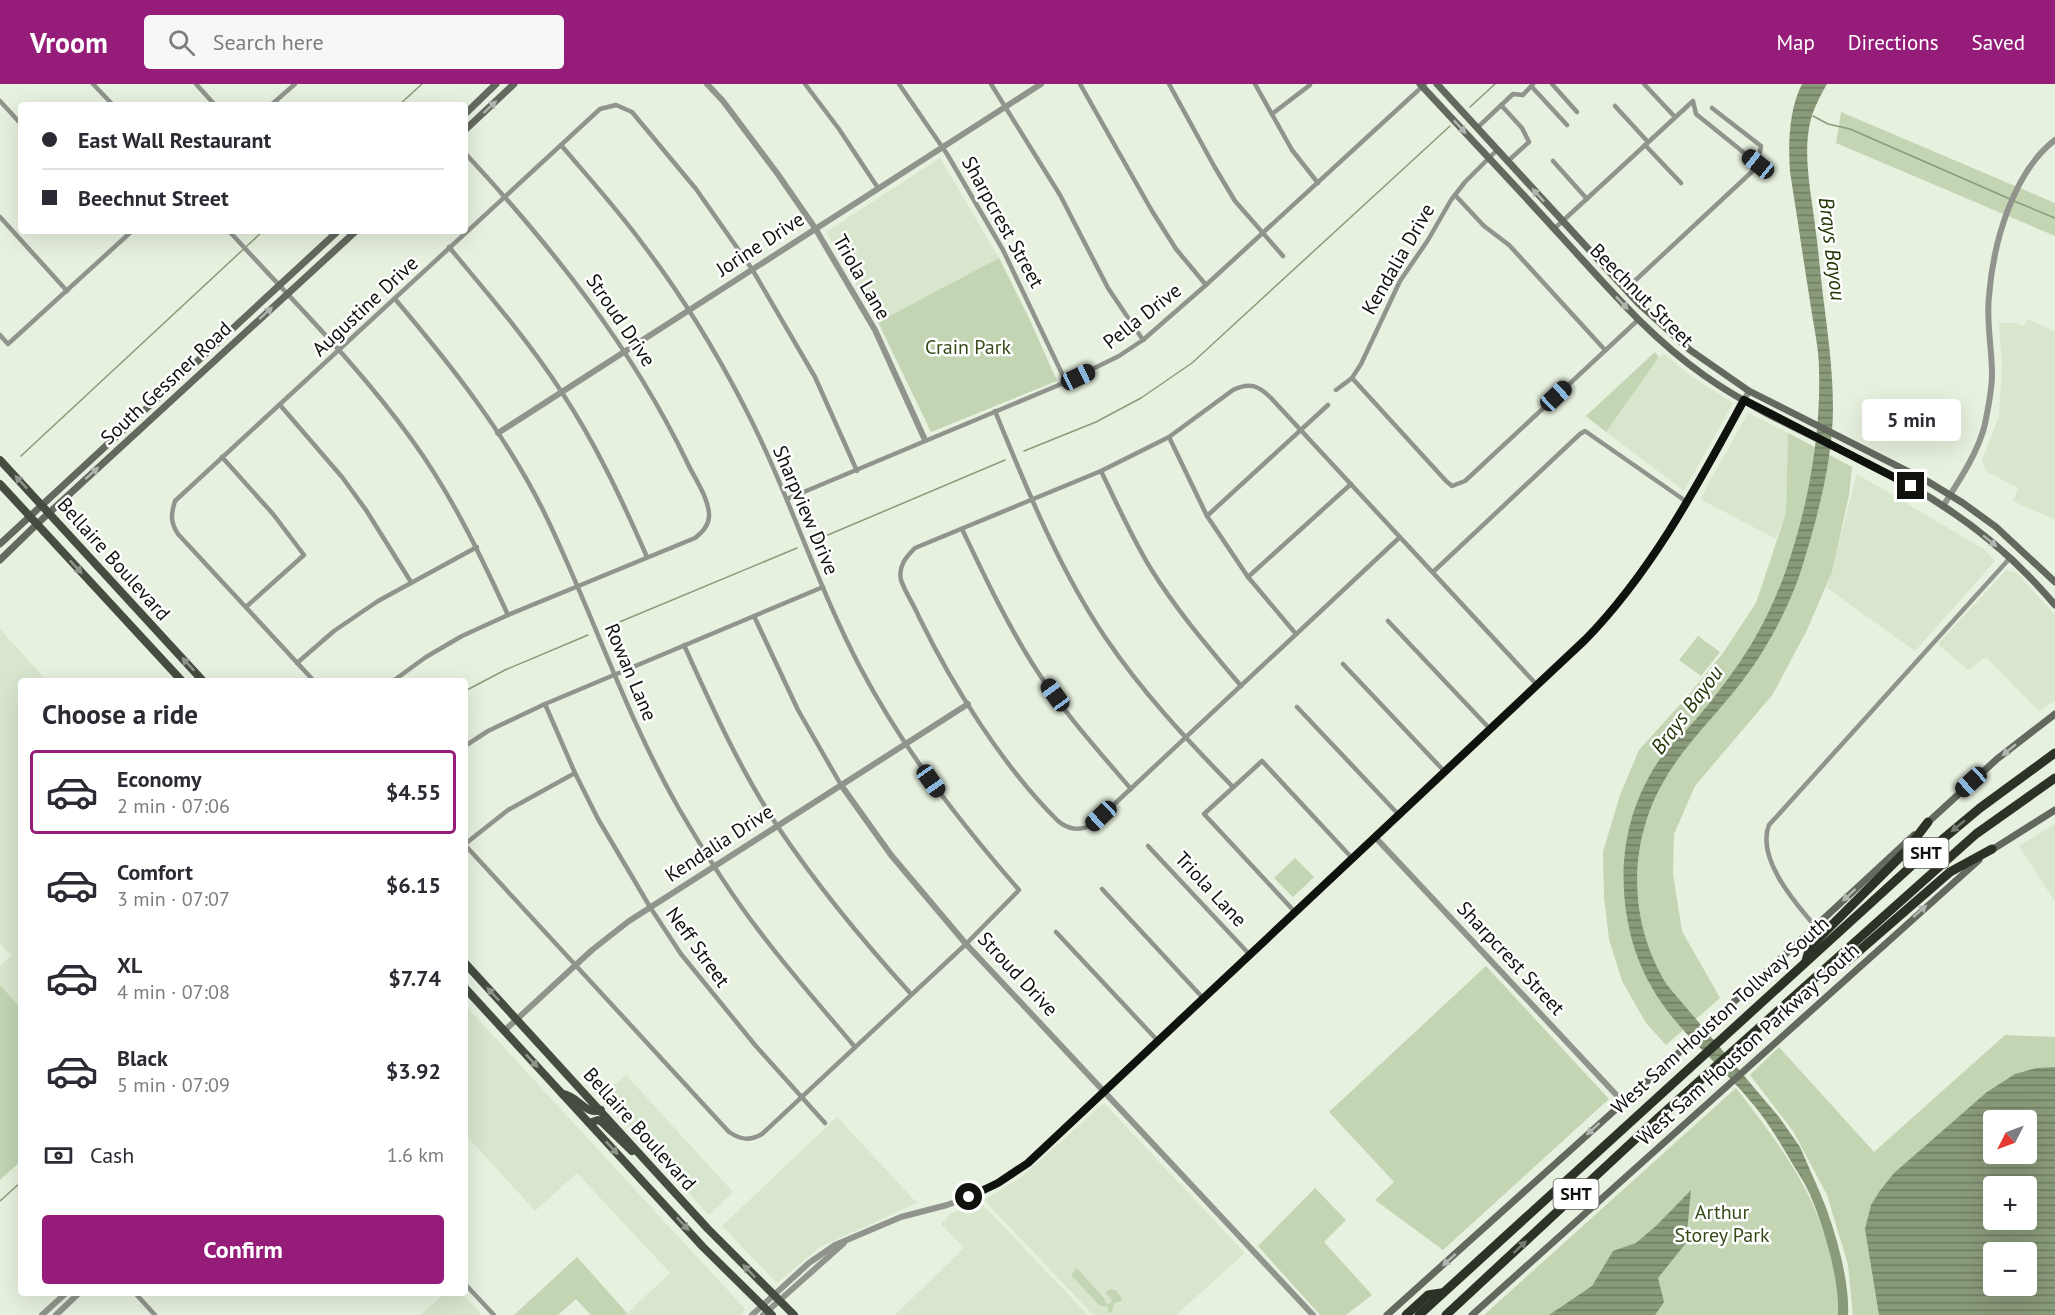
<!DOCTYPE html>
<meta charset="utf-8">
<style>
:root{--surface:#fff;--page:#f7f7f7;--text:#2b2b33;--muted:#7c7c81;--line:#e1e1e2;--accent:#951d79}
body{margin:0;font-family:"PT Sans",sans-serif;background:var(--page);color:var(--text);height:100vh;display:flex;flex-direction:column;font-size:22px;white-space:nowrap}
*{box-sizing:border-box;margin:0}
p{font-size:20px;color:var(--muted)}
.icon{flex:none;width:33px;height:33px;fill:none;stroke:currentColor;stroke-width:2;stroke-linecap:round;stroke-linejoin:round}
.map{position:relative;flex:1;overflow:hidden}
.sheet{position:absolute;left:18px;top:594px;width:450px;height:618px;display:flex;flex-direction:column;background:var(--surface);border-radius:6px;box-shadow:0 6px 24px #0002}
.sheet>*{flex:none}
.top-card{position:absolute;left:18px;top:18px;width:450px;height:132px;border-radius:6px;box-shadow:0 6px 24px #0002;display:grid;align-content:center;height:132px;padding:0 24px;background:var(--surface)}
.needle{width:39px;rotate:228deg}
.buttons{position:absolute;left:1983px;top:1026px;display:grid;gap:12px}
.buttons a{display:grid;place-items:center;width:54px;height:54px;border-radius:6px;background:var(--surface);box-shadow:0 6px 24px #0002;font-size:30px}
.end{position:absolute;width:27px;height:27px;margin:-14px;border:8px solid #10130d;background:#fff;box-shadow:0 0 0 3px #fff}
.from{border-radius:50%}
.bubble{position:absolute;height:42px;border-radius:6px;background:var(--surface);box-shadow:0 6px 24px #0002;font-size:20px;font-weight:600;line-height:42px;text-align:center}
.car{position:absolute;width:18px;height:36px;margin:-18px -9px;border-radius:8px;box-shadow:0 0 4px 2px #0007;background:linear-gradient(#222 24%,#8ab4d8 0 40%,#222 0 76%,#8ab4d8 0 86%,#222 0)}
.top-card b{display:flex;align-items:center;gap:21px;height:57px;font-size:22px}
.top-card b+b{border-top:2px solid var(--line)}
.top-card i{width:15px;height:15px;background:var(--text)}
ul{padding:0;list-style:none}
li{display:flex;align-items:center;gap:18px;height:84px;margin:0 12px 9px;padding:0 12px;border:3px solid transparent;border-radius:6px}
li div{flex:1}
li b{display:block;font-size:22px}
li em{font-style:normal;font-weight:600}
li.on{border-color:var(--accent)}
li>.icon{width:54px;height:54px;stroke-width:1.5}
h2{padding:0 24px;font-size:27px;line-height:72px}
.pay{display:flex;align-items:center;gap:15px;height:66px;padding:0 24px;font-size:22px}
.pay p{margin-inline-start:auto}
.cta{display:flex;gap:12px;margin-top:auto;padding:12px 24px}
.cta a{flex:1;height:69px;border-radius:6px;background:var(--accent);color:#fff;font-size:24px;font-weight:600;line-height:69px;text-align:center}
header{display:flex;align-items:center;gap:36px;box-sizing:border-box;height:84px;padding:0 30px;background:var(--accent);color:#fff}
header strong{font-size:28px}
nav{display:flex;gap:33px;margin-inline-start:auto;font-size:21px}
.search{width:420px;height:54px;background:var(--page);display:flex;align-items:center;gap:15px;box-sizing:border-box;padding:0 21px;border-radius:6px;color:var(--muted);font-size:22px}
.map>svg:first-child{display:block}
.built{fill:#d9e6ce}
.green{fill:#c3d5b3;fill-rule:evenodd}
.water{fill:url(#water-rules);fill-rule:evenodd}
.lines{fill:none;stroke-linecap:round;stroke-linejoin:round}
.stream{stroke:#8a9b7a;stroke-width:1.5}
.river{stroke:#8a9b7a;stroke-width:10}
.minor{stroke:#90948c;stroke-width:4.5}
.tertiary{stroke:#90948c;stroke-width:6}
.secondary{stroke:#64695f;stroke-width:7}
.primary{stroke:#454c40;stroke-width:8}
.motorway{stroke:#2c3326;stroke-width:9}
.oneway{fill:#b2b4af}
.oneway2{fill:#8f948c}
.oneway3{fill:#767a72}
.route{stroke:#10130d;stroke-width:8}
.labels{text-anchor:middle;stroke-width:5;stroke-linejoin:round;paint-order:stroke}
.shield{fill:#fff;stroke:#585a56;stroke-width:1.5}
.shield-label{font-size:18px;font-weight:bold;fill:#10130d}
.street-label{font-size:20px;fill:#10130d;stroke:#fff}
.park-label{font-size:20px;fill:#344b18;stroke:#fff}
.water-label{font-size:21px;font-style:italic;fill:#1e3300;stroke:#fff}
</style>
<header>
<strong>Vroom</strong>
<div class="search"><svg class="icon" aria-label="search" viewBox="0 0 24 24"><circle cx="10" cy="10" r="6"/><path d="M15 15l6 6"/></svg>Search here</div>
<nav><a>Map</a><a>Directions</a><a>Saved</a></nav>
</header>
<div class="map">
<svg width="2055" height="1231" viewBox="0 0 2055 1231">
<defs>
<pattern id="water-rules" width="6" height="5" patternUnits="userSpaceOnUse" patternTransform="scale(1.5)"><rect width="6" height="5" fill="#8a9b7a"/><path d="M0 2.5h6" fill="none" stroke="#6f7d62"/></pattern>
</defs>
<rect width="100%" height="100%" fill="#e7f1df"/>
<g class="built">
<polygon points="940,74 999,174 878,238 826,148"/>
<polygon points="2027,235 2055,247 2055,436 2013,417 2018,404 1986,387 1982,376 1999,332 2002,282 1999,239 2015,239 2024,242"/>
<polygon points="1663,269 1692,293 1733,319 1684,407 1606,348 1632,308"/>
<polygon points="1748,329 1788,349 1786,429 1776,455 1700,415"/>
<polygon points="1857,390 1985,466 1995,477 1915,567 1827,504"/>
<polygon points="2006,486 2017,489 2055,531 2055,617 2039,627 1986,573 1968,586 1938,560"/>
<polygon points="0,545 47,597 21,597 21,924 0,901 0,882 11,871 0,859"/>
<polygon points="2055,740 2055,818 2019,762"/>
<polygon points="465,921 745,1225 742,1231 625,1231 670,1189 577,1089 535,1127 465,1050"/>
<polygon points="626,991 733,1108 709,1131 601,1014"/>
<polygon points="1104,1019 1245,1169 1176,1231 1093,1231 984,1116 1019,1095"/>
<polygon points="837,1033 917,1119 820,1163 777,1199 722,1142"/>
<polygon points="982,1120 1088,1231 895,1231 964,1164 941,1140 951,1129"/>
<polygon points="445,1209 461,1209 482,1231 421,1231"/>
</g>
<g class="green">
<polygon points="1841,28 2055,119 2055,152 1836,59"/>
<polygon points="999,174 1029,234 1057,297 931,348 878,238"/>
<polygon points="1655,268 1659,273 1606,348 1586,332"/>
<polygon points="1788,349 1852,383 1849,411 1832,488 1807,546 1773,610 1695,702 1674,750 1673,790 1682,847 1720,914 1666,961 1646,939 1622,897 1609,855 1604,813 1603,768 1620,711 1639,666 1687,613 1723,569 1756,519 1786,429"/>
<polygon points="1698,552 1720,568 1701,592 1679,576"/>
<polygon points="1295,774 1314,793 1293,813 1274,794"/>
<polygon points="1486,882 1609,1015 1443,1166 1375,1116 1394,1098 1329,1028"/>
<polygon points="0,901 21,924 21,1077 0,1096"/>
<path d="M2005 951 2055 953V1231H1853L1848 1181 1827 1111 1793 1047 1750 991 1779 963 1874 1068ZM1994 1036H2026V1070H1994ZM1994 1102H2026V1136H1994ZM1994 1168H2026V1202H1994Z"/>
<path d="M1736 1004C1782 1063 1821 1115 1835 1190 1838 1204 1841 1217 1840 1231H1484Z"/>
<polygon points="1315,1104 1346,1136 1324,1158 1372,1211 1346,1231 1320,1231 1258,1162"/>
<polygon points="577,1173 627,1229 625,1231 591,1231 576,1215 558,1231 514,1231"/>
<polygon points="1077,1184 1104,1214 1106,1219 1109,1220 1112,1217 1106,1209 1109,1205 1116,1206 1122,1215 1121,1217 1114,1219 1112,1228 1109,1229 1107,1222 1100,1222 1071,1191"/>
</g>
<g class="water">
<path d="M1802 0H1827C1821 10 1814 24 1811 35 1802 68 1811 108 1815 141 1819 170 1821 199 1825 227 1829 259 1833 292 1833 324 1833 374 1818 432 1803 480 1792 518 1767 565 1743 596 1719 628 1689 656 1668 690 1627 755 1627 837 1667 901L1779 1033 1800 1063 1817 1102 1809 1106C1792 1081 1779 1054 1760 1029 1715 970 1658 939 1634 863 1614 795 1622 727 1664 669 1671 660 1680 653 1688 644 1702 629 1715 612 1727 596 1753 562 1772 526 1786 486 1808 423 1821 352 1819 285 1819 263 1813 240 1810 217 1803 174 1797 131 1790 88 1788 60 1789 25 1802 0Z"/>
<path d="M2055 983V1231H1879L1865 1145 1871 1121 1879 1108 1894 1089 1987 1008 2015 990 2037 984ZM2026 1036V1070H1994V1036ZM2026 1102V1136H1994V1102ZM1994 1168H2026V1202H1994Z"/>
<polygon points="1691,1106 1686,1159 1658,1194 1664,1218 1655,1231 1549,1231 1592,1202 1613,1167 1636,1159 1657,1141"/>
</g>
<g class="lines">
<g class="stream">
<polyline points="399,21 422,0"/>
<polyline points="1470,23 1495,0"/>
<polyline points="1813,32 1828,40 1850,45 2010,115"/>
<polyline points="2014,117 2055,134"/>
<polyline points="1024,367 1096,338 1141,314 1192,279 1450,42"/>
<polyline points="21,372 263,147"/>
<polyline points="816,456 1005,376"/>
<polyline points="605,544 797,464"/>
<polyline points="465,607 505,586 588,551"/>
<polyline points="0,1117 21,1098"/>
</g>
<path class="river" d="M1807 1093C1825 1127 1845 1192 1843 1231"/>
<g class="minor">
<polyline points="93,0 113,21"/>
<polyline points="196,0 215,21"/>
<polyline points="805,0 839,45 878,104"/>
<polyline points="899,0 947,70 1003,166 1066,298"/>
<polyline points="991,0 1060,111 1108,204 1143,256"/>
<polyline points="1080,0 1152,127 1176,165 1206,201"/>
<polyline points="1169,0 1214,82 1235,117 1283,172"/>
<polyline points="1255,0 1292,66 1318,99"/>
<polyline points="1552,0 1577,28"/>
<polyline points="1644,0 1675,33"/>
<polyline points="1532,3 1567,41"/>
<polyline points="0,17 21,40"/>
<polyline points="271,21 295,0"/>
<polyline points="1501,21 1522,44 1529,58 1508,77"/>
<polyline points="1615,22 1648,58"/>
<polyline points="1272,30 1310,1"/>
<polyline points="1477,44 1513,10 1523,11 1533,0"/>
<polyline points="1645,61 1681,99"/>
<polyline points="1553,77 1587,115"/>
<polyline points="1455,111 1484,142 1509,161 1605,266"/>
<polyline points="0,133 67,207"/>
<polyline points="1554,145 1693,17 1696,30 1758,80"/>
<path d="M229 147C291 215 358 281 412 356 451 410 480 470 508 531"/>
<path d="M449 163C488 210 528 256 561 307 596 360 622 416 647 473"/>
<polyline points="1626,205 1757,83 1761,62 1712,24"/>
<path d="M395 215C451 281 504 348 543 426 591 524 624 628 678 723 703 766 729 808 760 848 790 888 823 925 855 963"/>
<polyline points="0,251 8,260 132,147"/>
<polyline points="1352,294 1446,397 1452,402 1465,397 1638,236"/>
<polyline points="1336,306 1352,294 1361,280 1400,197 1428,156 1451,116 1465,98 1497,66"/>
<polyline points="280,321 342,393 366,426 411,498"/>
<path d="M995 327C1027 405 1058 483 1105 553 1142 608 1187 656 1233 703"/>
<polyline points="1169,353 1207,432 1248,493 1296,550"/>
<polyline points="222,373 273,430 304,471 246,523"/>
<path d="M1101 387C1117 420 1132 454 1151 485 1177 527 1209 564 1241 602"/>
<polyline points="787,415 1066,298 1119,272 1143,256 1206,201 1425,0"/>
<polyline points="1207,432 1328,321"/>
<path d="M962 445C984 491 1005 536 1032 579 1060 624 1096 664 1131 705"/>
<path d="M1400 453 1092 741C1079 747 1069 746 1058 737 1004 684 952 601 919 533 914 521 905 508 901 496 898 482 906 473 915 464L1101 387 1169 353 1233 306C1249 298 1258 301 1271 314L1537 601"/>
<polyline points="1433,488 1580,350 1585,347 1687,418"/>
<polyline points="1248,493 1351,400"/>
<polyline points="754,532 798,626 841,701"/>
<polyline points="1388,537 1490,645"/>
<path d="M684 561C712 623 740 686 778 743 818 803 863 857 911 910"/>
<polyline points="297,579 334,547 378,517 477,463"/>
<polyline points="1343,580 1445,688"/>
<path d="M314 597 178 450C170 438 171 430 175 417L600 25 616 21 632 28 696 105 752 185 815 293 857 387"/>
<path d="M393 597 426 573 462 552 508 531 695 454C702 448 708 443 709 433 710 415 694 394 687 378 631 262 552 163 465 69"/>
<polyline points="545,620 575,689 598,735 650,823 681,870 755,961 825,1039"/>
<polyline points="1297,623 1399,731"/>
<polyline points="465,662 488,647 545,620 823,503"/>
<polyline points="465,760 508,726 575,689"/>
<path d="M465 761 729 1048C741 1056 750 1057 762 1050L966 860 1019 806C959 737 904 666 861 585 816 500 788 406 743 320 714 264 680 209 642 159 617 125 588 93 561 61"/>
<polyline points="1148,762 1250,871"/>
<polyline points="1102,805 1203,914"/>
<polyline points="1295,828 1204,730 1262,677 1352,774"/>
<path d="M1815 842C1795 819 1756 774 1769 741L2010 474"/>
<polyline points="1056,848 1158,957"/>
<polyline points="465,1200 494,1231"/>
<polyline points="135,1209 155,1231"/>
</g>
<g class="tertiary">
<polyline points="707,0 723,17 777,89 815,144 875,246 925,356"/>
<polyline points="498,349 1041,0"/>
<path d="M1943 422C1959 397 1978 369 1985 340 1988 324 1992 307 1992 290 1992 264 1986 238 1989 212 1993 161 2012 89 2055 56"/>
<polyline points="841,701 891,771 966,860 1313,1231"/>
<polyline points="1375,753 1623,1018"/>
<polyline points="504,947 592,866 629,837 968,620"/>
<polyline points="42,1231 66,1209"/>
<polyline points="56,1231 79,1209"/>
<path d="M752 1231 809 1179 835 1161 901 1133 947 1121 969 1113 998 1099 1028 1079 1596 544C1659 473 1705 390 1749 307"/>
<polyline points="763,1231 844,1159"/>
</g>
<g class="secondary">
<path d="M1420 0C1466 50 1513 99 1559 150 1605 200 1648 252 1705 292 1779 344 1868 372 1943 422 1985 449 2023 483 2055 521"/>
<polyline points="1437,0 1638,219 1690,266 1749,307 1927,397 1963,419 1996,443 2055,498"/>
<polyline points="465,30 496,0"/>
<polyline points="465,46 514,0"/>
<polyline points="0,460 338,147"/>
<polyline points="0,476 37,440 356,147"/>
<polyline points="1925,741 1997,675 2055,630"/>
<polyline points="1990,767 2055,726"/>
<polyline points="1387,1231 1684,964 1914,751"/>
<polyline points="1472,1231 1979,776"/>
</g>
<g class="primary">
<polyline points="0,376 203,597"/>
<polyline points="0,400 182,597"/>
<polyline points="465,879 708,1145 794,1231"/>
<polyline points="465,904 703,1163 772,1231"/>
<path d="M563 1010C578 1012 586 1032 601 1026"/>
<polyline points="589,1039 598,1036 602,1038 632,1067"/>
</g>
<g class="motorway">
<polyline points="1806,877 1810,863 1905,768 1928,738"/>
<polyline points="1828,887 1844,880 1950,788 1992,765"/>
<polyline points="1406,1231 1428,1211 1441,1209"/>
<polyline points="1419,1231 1919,775 1980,724 2055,669"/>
<polyline points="1446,1231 1658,1034 1976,750 2055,694"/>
</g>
</g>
<defs><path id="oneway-solid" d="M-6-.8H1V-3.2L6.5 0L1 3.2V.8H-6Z" transform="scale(1.5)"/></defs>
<g class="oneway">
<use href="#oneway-solid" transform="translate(490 23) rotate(-43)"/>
<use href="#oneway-solid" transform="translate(1460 43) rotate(47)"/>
<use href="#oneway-solid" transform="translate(1538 111) rotate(-133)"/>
<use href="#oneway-solid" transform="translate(1622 219) rotate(47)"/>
<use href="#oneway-solid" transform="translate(266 229) rotate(-43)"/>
<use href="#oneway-solid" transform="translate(92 389) rotate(-42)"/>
<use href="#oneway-solid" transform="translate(1990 457) rotate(39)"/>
<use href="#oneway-solid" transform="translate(2009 666) rotate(140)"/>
<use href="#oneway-solid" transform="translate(1849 811) rotate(137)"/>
<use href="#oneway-solid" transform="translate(1920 827) rotate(-42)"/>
<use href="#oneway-solid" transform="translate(1593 1045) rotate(138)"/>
<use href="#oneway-solid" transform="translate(1449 1176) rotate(138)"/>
</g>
<g class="oneway2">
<use href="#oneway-solid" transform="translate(21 398) rotate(-133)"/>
<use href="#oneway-solid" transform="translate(76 483) rotate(47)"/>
<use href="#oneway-solid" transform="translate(188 580) rotate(-133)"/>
<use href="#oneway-solid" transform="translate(493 910) rotate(-133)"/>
<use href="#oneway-solid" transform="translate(532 977) rotate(47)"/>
<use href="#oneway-solid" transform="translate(612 1064) rotate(47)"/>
<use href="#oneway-solid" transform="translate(683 1140) rotate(47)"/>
<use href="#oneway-solid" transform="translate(749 1187) rotate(-134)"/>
</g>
<g class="oneway3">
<use href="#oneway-solid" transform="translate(1958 742) rotate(141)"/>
<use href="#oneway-solid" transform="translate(1520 1163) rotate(-43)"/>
</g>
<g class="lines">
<path class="route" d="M969 1113 998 1099 1028 1079 1585 556C1653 486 1698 400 1744 316L1911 402"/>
</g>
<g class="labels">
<g class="shield">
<rect x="1903.5" y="754" width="45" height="30" rx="4.5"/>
<rect x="1553.5" y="1095" width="45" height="30" rx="4.5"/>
</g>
<g class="shield-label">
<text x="1926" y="775">SHT</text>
<text x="1576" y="1116">SHT</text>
</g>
<g class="street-label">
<text transform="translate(1003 138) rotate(61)" y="7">Sharpcrest Street</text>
<text transform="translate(760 160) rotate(-33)" y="7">Jorine Drive</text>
<text transform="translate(1398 175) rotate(-60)" y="7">Kendalia Drive</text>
<text transform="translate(862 193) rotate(60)" y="7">Triola Lane</text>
<text transform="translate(1642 211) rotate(45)" y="7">Beechnut Street</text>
<text transform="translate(365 222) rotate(-43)" y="7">Augustine Drive</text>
<text transform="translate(1142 232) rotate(-38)" y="7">Pella Drive</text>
<text transform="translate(621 236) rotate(56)" y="7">Stroud Drive</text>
<text transform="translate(166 299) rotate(-43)" y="7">South Gessner Road</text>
<text transform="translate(806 426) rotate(67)" y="7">Sharpview Drive</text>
<text transform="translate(114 475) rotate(48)" y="7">Bellaire Boulevard</text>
<text transform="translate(631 588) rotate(67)" y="7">Rowan Lane</text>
<text transform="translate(719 759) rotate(-33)" y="7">Kendalia Drive</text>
<text transform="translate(1211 805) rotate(47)" y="7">Triola Lane</text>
<text transform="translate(698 863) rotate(54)" y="7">Neff Street</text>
<text transform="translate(1511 874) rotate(47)" y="7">Sharpcrest Street</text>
<text transform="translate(1018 890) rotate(47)" y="7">Stroud Drive</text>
<text transform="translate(1720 931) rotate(-42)" y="7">West Sam Houston Tollway South</text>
<text transform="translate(1748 960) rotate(-42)" y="7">West Sam Houston Parkway South</text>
<text transform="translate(640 1045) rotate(48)" y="7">Bellaire Boulevard</text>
</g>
<g class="park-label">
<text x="968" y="270">Crain Park</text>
<text x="1722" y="1135">Arthur<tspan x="1722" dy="23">Storey Park</tspan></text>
</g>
<g class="water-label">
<text transform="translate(1832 165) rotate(83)" y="7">Brays Bayou</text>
<text transform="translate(1687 626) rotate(-53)" y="7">Brays Bayou</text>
</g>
</g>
</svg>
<div class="buttons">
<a><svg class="needle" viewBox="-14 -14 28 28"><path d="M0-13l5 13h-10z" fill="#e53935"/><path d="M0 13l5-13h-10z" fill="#7c7c81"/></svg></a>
<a>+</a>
<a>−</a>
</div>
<i class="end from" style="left:969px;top:1113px"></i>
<i class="end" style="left:1911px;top:402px"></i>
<div class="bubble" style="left:1862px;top:315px;width:99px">5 min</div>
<i class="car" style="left:1758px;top:80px;rotate:309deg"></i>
<i class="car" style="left:1078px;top:293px;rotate:65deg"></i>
<i class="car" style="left:1556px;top:312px;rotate:47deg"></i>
<i class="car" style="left:1055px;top:611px;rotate:324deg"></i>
<i class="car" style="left:931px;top:697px;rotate:145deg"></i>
<i class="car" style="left:1971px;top:698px;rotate:228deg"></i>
<i class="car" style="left:1101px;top:732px;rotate:227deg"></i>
<div class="top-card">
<b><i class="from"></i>East Wall Restaurant</b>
<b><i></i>Beechnut Street</b>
</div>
<section class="sheet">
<h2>Choose a ride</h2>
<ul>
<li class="on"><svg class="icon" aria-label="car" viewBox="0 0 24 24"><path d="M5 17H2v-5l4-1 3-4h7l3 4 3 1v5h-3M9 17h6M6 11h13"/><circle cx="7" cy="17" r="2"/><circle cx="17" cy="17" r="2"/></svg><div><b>Economy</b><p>2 min · 07:06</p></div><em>$4.55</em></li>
<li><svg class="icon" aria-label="car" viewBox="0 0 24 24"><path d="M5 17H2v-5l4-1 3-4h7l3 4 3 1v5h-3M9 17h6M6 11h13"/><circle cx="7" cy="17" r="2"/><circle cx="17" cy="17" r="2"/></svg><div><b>Comfort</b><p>3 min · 07:07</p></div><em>$6.15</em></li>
<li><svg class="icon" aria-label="car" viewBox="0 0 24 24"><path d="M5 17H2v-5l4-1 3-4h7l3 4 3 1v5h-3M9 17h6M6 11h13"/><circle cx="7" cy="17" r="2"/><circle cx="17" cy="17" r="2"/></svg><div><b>XL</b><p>4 min · 07:08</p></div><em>$7.74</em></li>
<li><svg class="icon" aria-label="car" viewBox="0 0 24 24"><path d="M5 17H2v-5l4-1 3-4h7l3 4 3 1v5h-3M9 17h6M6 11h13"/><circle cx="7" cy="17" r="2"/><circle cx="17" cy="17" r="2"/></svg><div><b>Black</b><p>5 min · 07:09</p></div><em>$3.92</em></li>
</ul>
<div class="pay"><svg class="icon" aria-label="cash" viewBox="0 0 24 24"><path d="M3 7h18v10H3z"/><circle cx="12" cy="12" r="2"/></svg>Cash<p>1.6 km</p></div>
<div class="cta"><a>Confirm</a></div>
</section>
</div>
